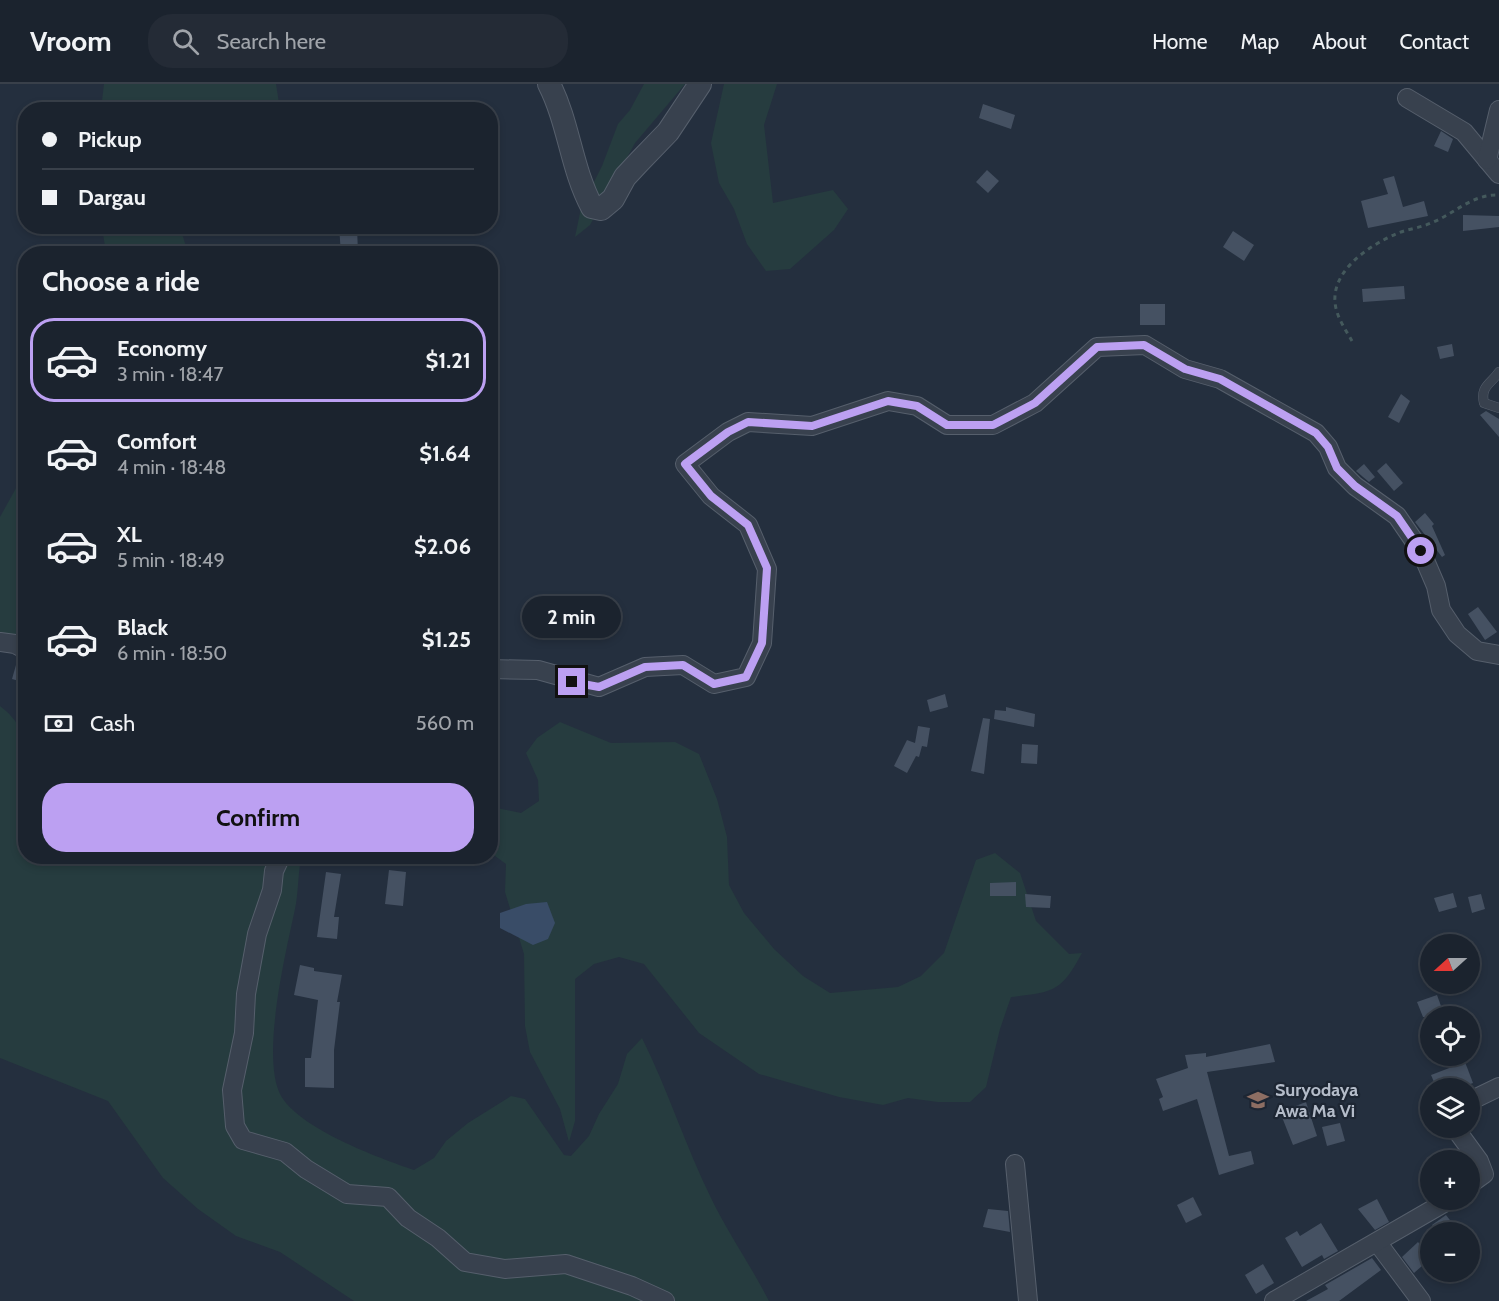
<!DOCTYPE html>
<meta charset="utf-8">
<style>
:root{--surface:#1b232e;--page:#242b36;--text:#f1f3f6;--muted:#a0a4aa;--line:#39404a;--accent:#bca0f2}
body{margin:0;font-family:Cabin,sans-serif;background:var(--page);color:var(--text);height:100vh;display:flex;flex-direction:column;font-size:22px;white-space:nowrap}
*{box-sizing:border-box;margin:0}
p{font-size:20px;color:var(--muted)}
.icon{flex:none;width:33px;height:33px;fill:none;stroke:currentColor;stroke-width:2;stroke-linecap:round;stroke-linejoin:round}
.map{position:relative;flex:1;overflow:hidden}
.sheet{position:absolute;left:18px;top:162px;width:480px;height:618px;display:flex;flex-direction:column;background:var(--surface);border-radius:24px;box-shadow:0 3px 9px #0003,0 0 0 2px var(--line)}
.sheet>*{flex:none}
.banner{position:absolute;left:18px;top:18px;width:480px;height:132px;border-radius:24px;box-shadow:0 3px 9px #0003,0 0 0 2px var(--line);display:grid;align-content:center;height:132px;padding:0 24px;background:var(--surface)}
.needle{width:39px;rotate:249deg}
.controls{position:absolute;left:1420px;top:850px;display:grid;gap:12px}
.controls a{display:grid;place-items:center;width:60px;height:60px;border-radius:50%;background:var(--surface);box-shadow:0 3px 9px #0003,0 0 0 2px var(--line);font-size:30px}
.end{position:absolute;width:27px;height:27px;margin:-14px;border:8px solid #bca0f2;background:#111;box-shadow:0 0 0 3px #111}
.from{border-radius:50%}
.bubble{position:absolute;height:42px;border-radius:21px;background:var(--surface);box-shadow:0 3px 9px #0003,0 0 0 2px var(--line);font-size:20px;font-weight:700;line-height:42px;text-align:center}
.banner b{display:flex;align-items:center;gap:21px;height:57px;font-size:22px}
.banner b+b{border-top:2px solid var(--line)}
.banner i{width:15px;height:15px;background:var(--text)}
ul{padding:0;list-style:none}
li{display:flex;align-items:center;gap:18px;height:84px;margin:0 12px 9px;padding:0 12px;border:3px solid transparent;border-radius:24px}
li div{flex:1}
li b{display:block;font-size:22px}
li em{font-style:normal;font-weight:700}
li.on{border-color:var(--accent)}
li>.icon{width:54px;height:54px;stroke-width:1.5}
h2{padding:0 24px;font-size:27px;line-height:72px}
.pay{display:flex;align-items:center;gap:15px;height:66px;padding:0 24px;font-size:22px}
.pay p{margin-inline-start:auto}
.action{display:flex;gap:12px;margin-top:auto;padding:12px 24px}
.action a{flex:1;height:69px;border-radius:24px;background:var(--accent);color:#111;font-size:24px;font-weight:700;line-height:69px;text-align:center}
header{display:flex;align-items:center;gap:36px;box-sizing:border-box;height:84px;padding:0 30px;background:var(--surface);border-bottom:2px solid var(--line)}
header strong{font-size:28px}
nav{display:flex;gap:33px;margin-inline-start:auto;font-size:21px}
.search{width:420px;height:54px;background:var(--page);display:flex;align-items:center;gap:15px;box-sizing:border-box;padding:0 21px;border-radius:24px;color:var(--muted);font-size:22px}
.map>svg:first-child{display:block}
.green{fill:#263c3f}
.water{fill:#394c67}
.building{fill:#455162}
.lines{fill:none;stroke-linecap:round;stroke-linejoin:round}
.service-casing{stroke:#565f6c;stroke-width:10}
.minor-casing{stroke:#565f6c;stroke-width:20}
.tertiary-casing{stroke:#565f6c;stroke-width:24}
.path{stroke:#44595c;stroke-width:3;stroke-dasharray:4.5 4.5;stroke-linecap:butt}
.service{stroke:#38414e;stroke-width:9}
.minor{stroke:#38414e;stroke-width:18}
.tertiary{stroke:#38414e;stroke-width:22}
.route{stroke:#bca0f2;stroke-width:8}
.labels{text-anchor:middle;stroke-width:4.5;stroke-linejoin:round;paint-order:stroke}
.poi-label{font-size:18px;font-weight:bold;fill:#b4bcc9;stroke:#1d2633;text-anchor:start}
</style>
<header>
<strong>Vroom</strong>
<div class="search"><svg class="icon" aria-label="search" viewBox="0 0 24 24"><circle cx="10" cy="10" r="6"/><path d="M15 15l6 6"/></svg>Search here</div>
<nav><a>Home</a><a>Map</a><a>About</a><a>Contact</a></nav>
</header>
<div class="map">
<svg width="1499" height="1217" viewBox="0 0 1499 1217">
<rect width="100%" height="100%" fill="#242f3e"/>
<g class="green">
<polygon points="104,0 276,0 280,25 101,25"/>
<polygon points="644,0 685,0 635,59 590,141 575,153 581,124 602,82 618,40 630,26"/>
<polygon points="724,0 777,0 764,41 773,119 833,106 848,125 834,146 790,185 766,187 747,160 734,125 719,99 711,59"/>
<polygon points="102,143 180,143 188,169 106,169"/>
<polygon points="25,388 25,556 0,558 0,433"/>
<path d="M0 622C9 629 16 636 20 646 30 673 26 742 26 772H293L300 780C298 795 298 811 295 825 286 868 261 970 280 1010 297 1044 379 1074 414 1086L434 1074 446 1057 468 1039 511 1012 525 1015 564 1071 571 1072 589 1052 599 1030 618 1000 627 970 642 954C668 1006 685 1061 711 1114 728 1149 751 1182 769 1217H354L280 1168 236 1152 198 1125 163 1094 108 1017 0 974Z"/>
<path d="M560 638 611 659 675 658 699 670 717 715 727 753 729 801 744 829 774 865 803 892 830 909 898 903 921 892 944 869 976 776 995 769 1020 789 1036 837 1069 870 1082 869C1061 908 1054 908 1011 913L1000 945 986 1003 970 1018H938L908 1014 883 1021 839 1013 759 990 699 949 644 880 619 873 594 880 575 895V1037L569 1058 560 1025 530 968 525 942 524 870 505 808 506 780 491 769 490 726 497 724 521 729 539 717 538 696 526 669 537 654Z"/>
</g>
<polygon class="water" points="547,818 555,839 548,855 533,861 500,844 500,829 526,820"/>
<g class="building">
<polygon points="983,20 1015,31 1011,45 979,34"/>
<polygon points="1441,47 1453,55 1448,68 1434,62"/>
<polygon points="987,86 999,97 988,109 976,98"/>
<polygon points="1394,92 1403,123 1424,117 1428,132 1368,144 1361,117 1388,110 1383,95"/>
<polygon points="1463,131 1499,132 1499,143 1463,147"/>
<polygon points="339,142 357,142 358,170 341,170"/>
<polygon points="1233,147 1254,161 1244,177 1223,163"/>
<polygon points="1404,202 1405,215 1363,218 1362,205"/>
<rect x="1140" y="220" width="25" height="21"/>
<polygon points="1452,260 1454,272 1440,275 1437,263"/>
<polygon points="1401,310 1410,317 1399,339 1388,333"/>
<polygon points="1486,327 1499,335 1499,353 1480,331"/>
<polygon points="1386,379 1403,399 1394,407 1377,387"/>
<polygon points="1364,380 1375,393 1369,398 1356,387"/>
<polygon points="1425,429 1434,440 1432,442 1445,471 1442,473 1415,438"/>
<polygon points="1478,523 1497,548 1485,556 1468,530"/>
<polygon points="18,574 26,577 26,599 12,595"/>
<polygon points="945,610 948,623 930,628 927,616"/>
<polygon points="1006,623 1035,630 1034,643 994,635 995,626 1006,627"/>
<polygon points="983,634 990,635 984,690 971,687"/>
<polygon points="918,642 930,644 927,663 922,662 919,673 916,672 907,689 894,682 907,656 915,659"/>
<polygon points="1022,660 1038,661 1037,680 1021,679"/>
<polygon points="389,786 406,788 403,822 385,820"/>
<polygon points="326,788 341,790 334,833 339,833 337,855 317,853"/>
<polygon points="1016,798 1016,812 990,812 990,799"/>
<polygon points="1453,809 1457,823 1439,828 1434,814"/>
<polygon points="1025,810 1051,812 1050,824 1026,823"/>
<polygon points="1481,810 1485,825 1472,829 1468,813"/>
<polygon points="300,881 314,884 314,887 342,891 337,918 340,918 334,966 334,1004 305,1003 305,974 311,974 318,916 294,911"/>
<polygon points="1437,911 1445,933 1423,933 1417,918"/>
<polygon points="1270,960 1275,978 1207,988 1229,1072 1251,1067 1254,1080 1219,1091 1197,1015 1163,1027 1159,1015 1163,1013 1156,995 1188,984 1185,971 1206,969 1206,973"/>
<polygon points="1465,978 1473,999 1457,1005 1437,1005 1431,991"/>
<polygon points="1306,1018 1317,1052 1293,1061 1280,1028"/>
<polygon points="1340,1039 1345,1057 1327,1062 1322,1043"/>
<polygon points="1193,1113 1202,1131 1186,1139 1177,1121"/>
<polygon points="1377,1115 1389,1138 1375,1146 1358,1125"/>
<polygon points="988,1125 1008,1127 1010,1148 983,1143"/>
<polygon points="1446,1131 1460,1149 1438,1149 1432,1141"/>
<polygon points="1321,1139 1338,1167 1324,1175 1322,1171 1302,1183 1285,1154 1297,1147 1300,1152"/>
<polygon points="1418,1158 1431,1174 1414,1189 1402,1173"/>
<polygon points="1372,1174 1381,1186 1339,1217 1306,1217 1328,1205 1325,1201"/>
<polygon points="1263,1180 1274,1199 1256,1210 1245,1191"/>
</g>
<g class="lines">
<defs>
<path id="service" d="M1499 288C1491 300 1480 302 1484 319L1499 324"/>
<g id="minor">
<polyline points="1407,14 1464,48 1499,90"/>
<polyline points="1487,76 1499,26"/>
<polyline points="0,558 15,560 26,566"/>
<polyline points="490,585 538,586 599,603 645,583 683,581 714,600 746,593 762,559 767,485 748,441 711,412 685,380 728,348 748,338 812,342 888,317 917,322 947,341 993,341 1035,319 1097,263 1145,261 1185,285 1220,295 1316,349 1328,363 1337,384 1355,402 1397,432 1421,467 1436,502 1441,526 1457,550 1477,567 1499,571"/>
<polyline points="281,772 274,787 272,806 257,850 246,910 244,949 232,1006 235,1042 243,1056 285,1068 306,1085 347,1110 388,1113 408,1134 438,1154 465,1178 505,1185 566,1180 632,1202 665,1217"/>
<polyline points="1470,1017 1499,1003"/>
<polyline points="1455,1044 1479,1077 1484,1090 1470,1100"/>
<polyline points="1015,1080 1028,1217"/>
<polyline points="1377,1158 1421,1217"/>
<polyline points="1274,1217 1449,1116"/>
</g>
<path id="tertiary" d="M549 0C569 39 571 84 592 123L601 125 613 115 625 93 639 78 668 48 700 0"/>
</defs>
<use href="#service" class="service-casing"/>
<use href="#minor" class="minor-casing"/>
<use href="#tertiary" class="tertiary-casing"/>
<path class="path" d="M1352 257C1347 248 1340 238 1337 228 1325 191 1366 163 1396 150 1407 145 1420 144 1431 139 1454 130 1472 110 1499 111"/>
<use href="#service" class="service"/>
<use href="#minor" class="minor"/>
<use href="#tertiary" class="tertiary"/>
</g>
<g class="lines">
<polyline class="route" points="572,598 599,603 645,583 683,581 714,600 746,593 762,559 767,484 748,441 711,412 685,380 728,348 748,338 812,342 888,317 917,322 947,341 993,341 1035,319 1097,263 1144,261 1185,285 1220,295 1316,349 1328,363 1337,384 1355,402 1397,432 1421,467"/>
</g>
<defs>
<symbol id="school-bare" viewBox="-9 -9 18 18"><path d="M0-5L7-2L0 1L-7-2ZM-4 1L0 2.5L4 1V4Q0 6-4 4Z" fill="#8d6e63" stroke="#1d2633" stroke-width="2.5" paint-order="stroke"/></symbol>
</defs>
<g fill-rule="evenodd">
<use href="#school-bare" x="1243" y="1001" width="30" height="30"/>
</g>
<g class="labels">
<g class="poi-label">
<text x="1275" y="1012">Suryodaya<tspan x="1275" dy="21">Awa Ma Vi</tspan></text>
</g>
</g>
</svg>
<div class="controls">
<a><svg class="needle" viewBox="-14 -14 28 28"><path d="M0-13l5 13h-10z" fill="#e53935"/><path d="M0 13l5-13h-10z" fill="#a0a4aa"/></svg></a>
<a><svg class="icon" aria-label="locate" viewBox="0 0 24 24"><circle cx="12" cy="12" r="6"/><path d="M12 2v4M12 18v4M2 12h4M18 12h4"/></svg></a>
<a><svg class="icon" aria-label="layers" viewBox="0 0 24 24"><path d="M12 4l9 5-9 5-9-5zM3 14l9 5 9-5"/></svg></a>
<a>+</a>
<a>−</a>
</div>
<i class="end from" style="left:1421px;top:467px"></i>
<i class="end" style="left:572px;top:598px"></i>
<div class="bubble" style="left:522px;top:512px;width:99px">2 min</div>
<div class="banner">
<b><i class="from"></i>Pickup</b>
<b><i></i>Dargau</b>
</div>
<section class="sheet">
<h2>Choose a ride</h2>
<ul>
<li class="on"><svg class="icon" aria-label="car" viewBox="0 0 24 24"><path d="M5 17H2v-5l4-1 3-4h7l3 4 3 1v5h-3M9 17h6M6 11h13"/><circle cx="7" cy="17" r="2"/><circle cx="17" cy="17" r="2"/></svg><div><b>Economy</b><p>3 min · 18:47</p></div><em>$1.21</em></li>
<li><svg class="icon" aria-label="car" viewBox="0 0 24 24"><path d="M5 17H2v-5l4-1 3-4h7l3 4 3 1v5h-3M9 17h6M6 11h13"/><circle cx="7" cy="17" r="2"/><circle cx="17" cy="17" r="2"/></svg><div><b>Comfort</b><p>4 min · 18:48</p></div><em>$1.64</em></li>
<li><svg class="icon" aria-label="car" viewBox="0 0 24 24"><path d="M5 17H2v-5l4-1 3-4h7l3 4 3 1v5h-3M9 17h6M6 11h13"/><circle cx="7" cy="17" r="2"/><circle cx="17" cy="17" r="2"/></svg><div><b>XL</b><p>5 min · 18:49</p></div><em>$2.06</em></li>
<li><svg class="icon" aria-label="car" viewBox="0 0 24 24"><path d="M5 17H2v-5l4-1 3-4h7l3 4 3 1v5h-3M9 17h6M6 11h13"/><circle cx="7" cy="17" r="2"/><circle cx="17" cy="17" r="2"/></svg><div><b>Black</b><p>6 min · 18:50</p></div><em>$1.25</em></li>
</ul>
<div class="pay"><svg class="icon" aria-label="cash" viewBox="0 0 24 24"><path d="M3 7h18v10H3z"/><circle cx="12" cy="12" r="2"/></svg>Cash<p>560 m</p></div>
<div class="action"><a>Confirm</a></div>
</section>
</div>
